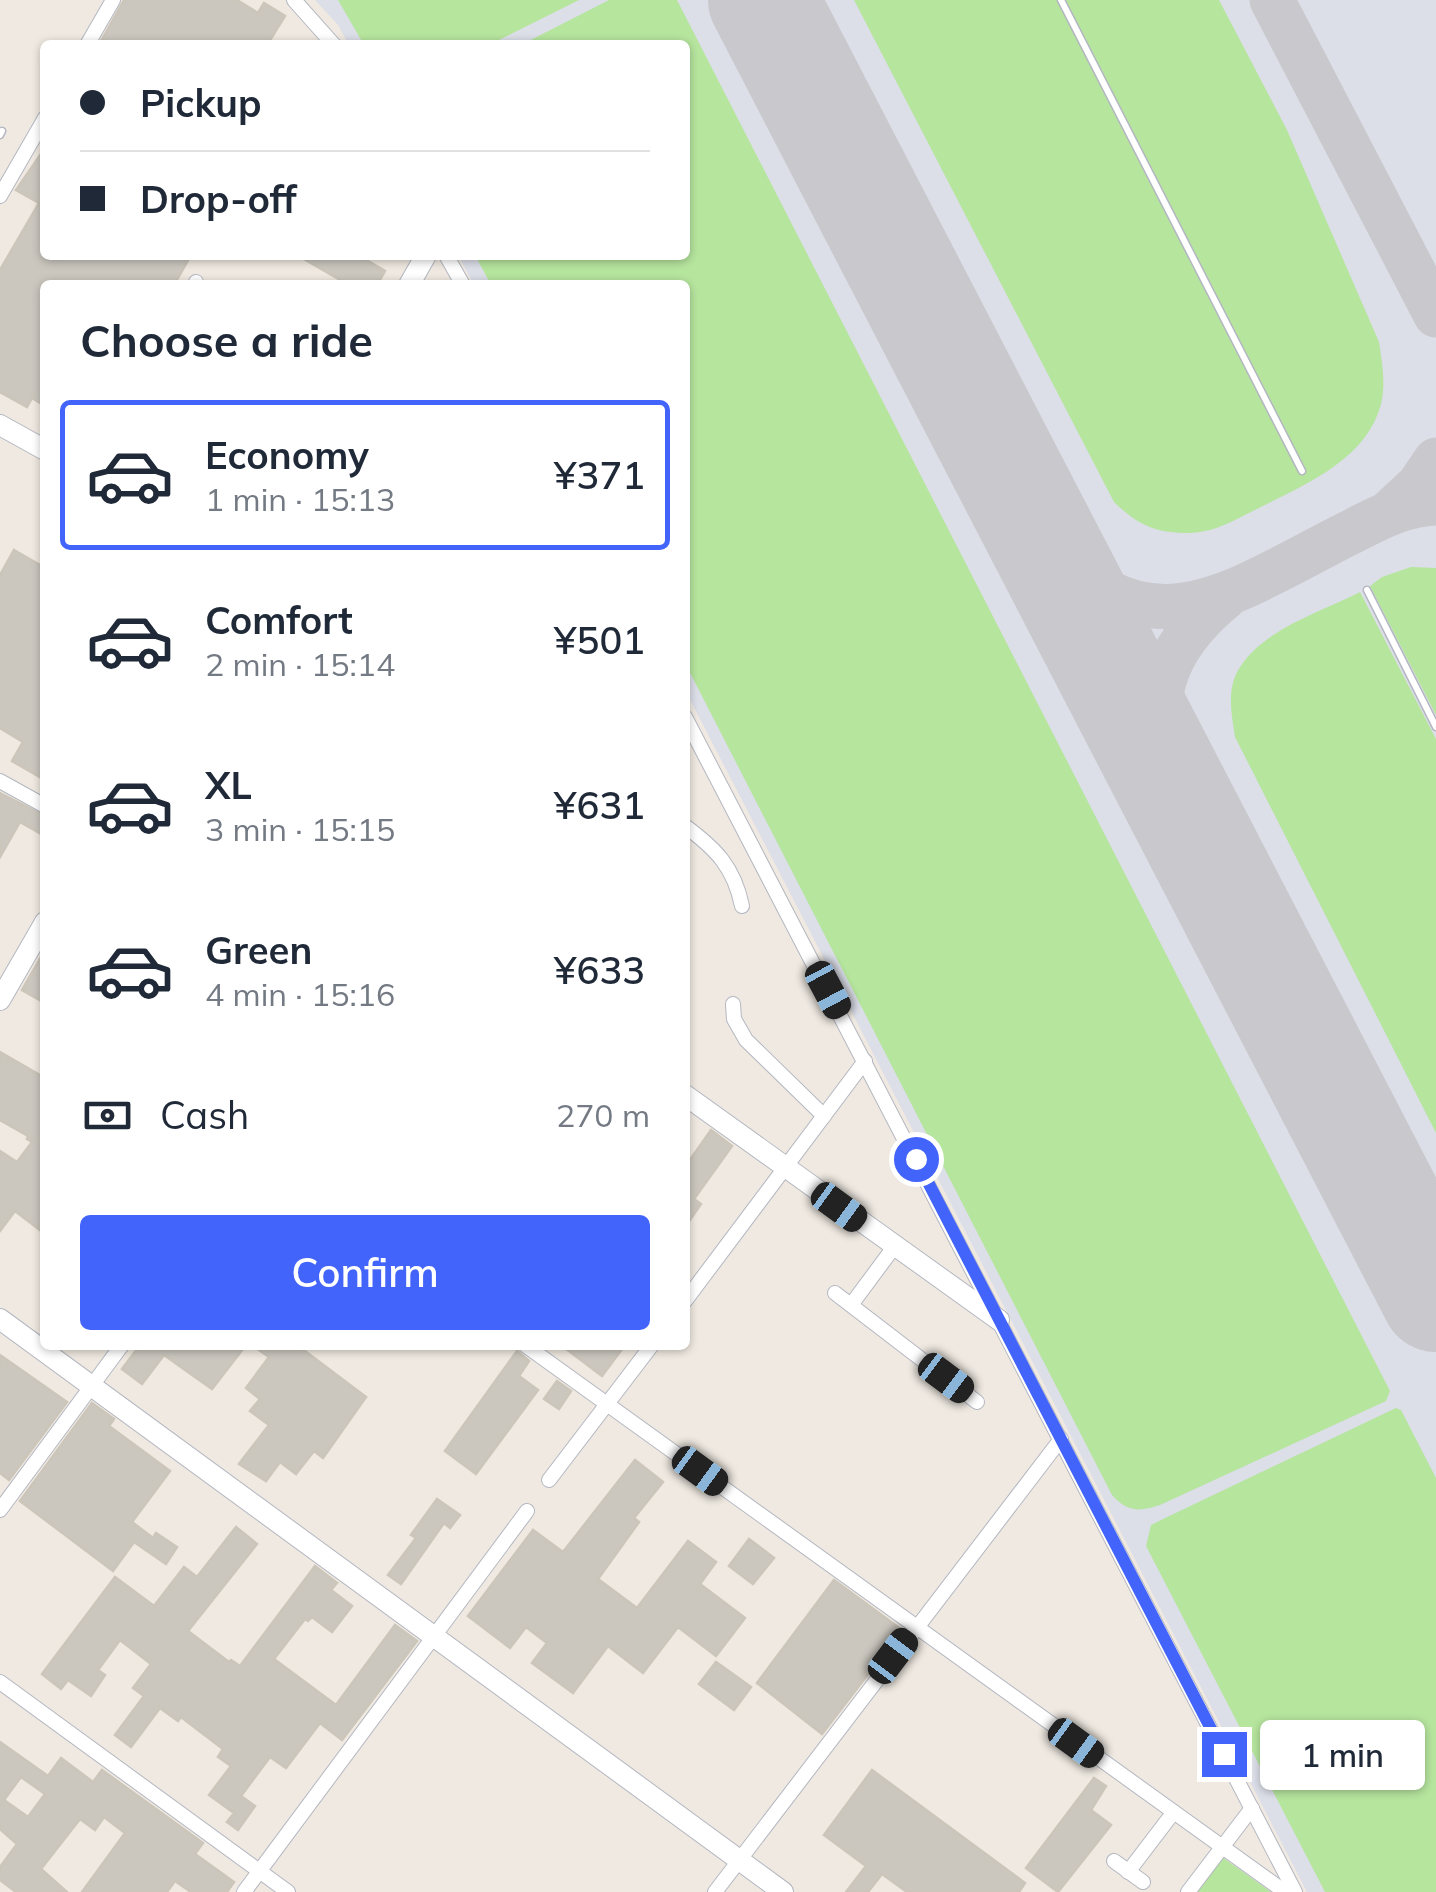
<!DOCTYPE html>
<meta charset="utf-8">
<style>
:root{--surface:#fff;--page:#f2f2f3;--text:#1f2937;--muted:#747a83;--line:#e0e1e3;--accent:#4264fb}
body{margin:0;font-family:Mulish,sans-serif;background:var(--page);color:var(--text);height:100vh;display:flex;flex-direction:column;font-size:38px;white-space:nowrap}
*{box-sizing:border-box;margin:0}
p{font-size:32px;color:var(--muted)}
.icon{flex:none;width:55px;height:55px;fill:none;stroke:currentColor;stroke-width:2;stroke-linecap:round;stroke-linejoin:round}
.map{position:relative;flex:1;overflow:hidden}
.sheet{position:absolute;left:40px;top:280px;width:650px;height:1070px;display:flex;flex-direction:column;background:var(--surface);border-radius:10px;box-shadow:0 2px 8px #0004}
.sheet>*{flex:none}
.banner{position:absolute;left:40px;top:40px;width:650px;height:220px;border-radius:10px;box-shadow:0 2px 8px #0004;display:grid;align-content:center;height:220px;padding:0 40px;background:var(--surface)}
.end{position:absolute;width:45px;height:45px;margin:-22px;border:12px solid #4264fb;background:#fff;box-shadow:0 0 0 5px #fff}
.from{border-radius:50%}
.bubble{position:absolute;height:70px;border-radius:10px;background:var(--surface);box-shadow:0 2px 8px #0004;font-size:32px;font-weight:600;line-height:70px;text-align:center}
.car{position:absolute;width:30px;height:60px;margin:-30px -15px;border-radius:12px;box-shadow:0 0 8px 2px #0007;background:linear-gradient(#222 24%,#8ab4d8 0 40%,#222 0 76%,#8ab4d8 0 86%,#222 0)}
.banner b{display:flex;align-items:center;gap:35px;height:95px;font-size:38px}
.banner b+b{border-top:2px solid var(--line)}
.banner i{width:25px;height:25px;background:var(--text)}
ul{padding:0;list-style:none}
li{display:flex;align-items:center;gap:30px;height:150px;margin:0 20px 15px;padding:0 20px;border:5px solid transparent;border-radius:10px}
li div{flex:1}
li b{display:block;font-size:38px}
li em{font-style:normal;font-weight:600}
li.current{border-color:var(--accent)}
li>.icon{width:90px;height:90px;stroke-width:1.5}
h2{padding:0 40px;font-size:45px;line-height:120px}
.pay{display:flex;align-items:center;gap:25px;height:110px;padding:0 40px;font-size:38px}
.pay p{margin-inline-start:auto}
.action{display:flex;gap:20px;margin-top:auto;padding:20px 40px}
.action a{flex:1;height:115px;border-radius:10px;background:var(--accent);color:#fff;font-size:40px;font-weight:600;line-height:115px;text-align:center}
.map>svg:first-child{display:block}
.airport{fill:#dcdee8}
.green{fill:#b6e59e}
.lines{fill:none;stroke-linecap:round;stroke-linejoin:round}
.taxiway{stroke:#c9c8cc;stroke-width:45}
.runway{stroke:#c9c8cc;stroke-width:110}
.building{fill:#cbc7bf;stroke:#cbc5ba;stroke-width:2.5;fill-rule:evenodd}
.lane-casing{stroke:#b4b7c1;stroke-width:9}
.street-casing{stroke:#b4b7c1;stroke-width:16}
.secondary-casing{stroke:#b4b7c1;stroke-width:22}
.lane{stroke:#fff;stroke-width:6}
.street{stroke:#fff;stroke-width:14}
.secondary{stroke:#fff;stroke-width:20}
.route{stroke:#4264fb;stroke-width:12}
</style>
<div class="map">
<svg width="1436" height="1892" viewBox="0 0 1436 1892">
<rect width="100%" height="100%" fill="#efe9e1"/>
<polygon class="airport" points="315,0 1436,0 1436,1892 1307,1892 685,690 685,285 474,285 458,255 685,255 685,45 349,45 338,25"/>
<g class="green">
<polygon points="338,0 579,0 489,45 364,45"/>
<path d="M609 0H677L1390 1391 1386 1401 1160 1505C1139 1512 1127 1512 1112 1495L685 663V285H491L475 255H685V45H521Z"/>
<path d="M854 0H1219L1287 130 1379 342C1382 362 1386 384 1381 404 1367 459 1306 484 1261 507 1238 518 1215 533 1189 533 1155 533 1138 525 1114 502Z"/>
<polygon points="1411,567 1436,568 1436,715 1370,586 1382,577"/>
<path d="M1360 592 1436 739V1133L1235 737C1232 717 1227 694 1236 674 1257 631 1321 612 1360 592Z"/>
<polygon points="1396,1408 1401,1410 1436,1478 1436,1892 1325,1892 1146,1546 1151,1525 1163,1519"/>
<polygon points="1222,1857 1271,1892 1197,1892"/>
</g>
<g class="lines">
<g class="taxiway">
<polyline points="1272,0 1436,315"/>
<polyline points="1390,512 1419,485 1436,460"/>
<path d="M1040 533C1143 660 1226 596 1343 536 1373 521 1401 504 1436 503"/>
<path d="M1171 786C1147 704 1158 652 1225 597"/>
<polyline points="1419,1266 1436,1280"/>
</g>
<polyline class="runway" points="763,0 1436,1297"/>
</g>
<g class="building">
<polygon points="124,0 237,0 258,13 264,3 285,16 267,45 99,45"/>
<polygon points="45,148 45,255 191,255 174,285 45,285 45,406 32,398 27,407 0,392 0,270 39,203 16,190"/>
<polygon points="297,255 358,255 385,271 377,285 349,285"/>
<polygon points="14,550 45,568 45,780 12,761 23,742 0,728 0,575"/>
<polygon points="0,793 45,816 45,836 20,822 0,857"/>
<polygon points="45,950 45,1003 22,990"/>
<polygon points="0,1052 45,1078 45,1234 15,1211 0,1231 0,1151 17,1162 32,1142 27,1139 28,1136 0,1120"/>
<polygon points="711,1130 732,1146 694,1199 701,1204 685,1227 685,1167"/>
<polygon points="140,1345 246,1345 212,1389 164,1355 142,1384 122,1369"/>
<polygon points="252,1345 297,1345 366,1397 323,1458 314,1451 296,1474 280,1462 266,1481 239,1464 269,1425 250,1411 260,1399 246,1388 269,1357"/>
<polygon points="561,1345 625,1345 602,1376"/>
<polygon points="517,1351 529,1361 519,1376 538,1390 476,1474 445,1451"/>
<polygon points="0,1355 67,1402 9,1480 0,1473"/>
<polygon points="557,1381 571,1391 559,1409 544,1399"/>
<polygon points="92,1403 114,1419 109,1426 170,1471 132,1522 153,1538 156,1533 177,1547 166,1564 134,1542 113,1571 20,1501"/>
<polygon points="635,1460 663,1482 634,1518 639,1522 598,1579 637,1608 688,1541 716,1562 700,1584 745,1618 716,1656 678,1627 643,1673 608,1646 573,1693 532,1663 547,1643 526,1627 510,1648 468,1616 533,1530 563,1552"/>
<polygon points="437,1499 460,1515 450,1528 444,1523 401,1584 388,1575 416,1538 411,1535"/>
<polygon points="236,1527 257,1544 188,1631 229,1662 231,1660 240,1666 315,1566 337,1583 331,1590 352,1606 332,1632 312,1617 308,1621 305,1619 274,1659 336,1705 395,1625 417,1641 342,1740 320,1723 286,1768 270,1757 241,1796 255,1806 238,1830 227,1822 234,1813 209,1795 231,1766 218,1757 223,1749 181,1717 178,1721 160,1708 131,1747 115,1735 144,1696 133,1688 151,1664 120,1640 98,1670 105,1675 91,1696 68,1680 61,1689 42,1674 115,1577 154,1606 184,1567 197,1577"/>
<polygon points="749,1539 774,1558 753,1584 729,1566"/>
<polygon points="834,1580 902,1630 822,1734 757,1683"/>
<polygon points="716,1662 751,1687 734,1710 699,1684"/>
<path d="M0 1742 48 1776 61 1758 93 1782 102 1770 203 1843 195 1854 234 1882 227 1892H191L175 1881 167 1892H82L125 1833 104 1817 95 1830 80 1819 41 1869 67 1892H16L0 1880V1867L17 1844 0 1829ZM21 1777 45 1794 28 1817 4 1800Z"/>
<polygon points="872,1770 1025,1883 1019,1892 907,1892 882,1874 868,1892 846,1892 866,1866 824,1835"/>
<polygon points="1094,1778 1106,1786 1091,1810 1111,1825 1058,1892 1026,1868"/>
</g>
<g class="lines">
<defs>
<g id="lane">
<polyline points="1061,0 1302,471"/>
<polyline points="0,135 2,131"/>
<polyline points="1367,590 1436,727"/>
</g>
<g id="street">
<polyline points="294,0 334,45"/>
<polyline points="87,45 113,0"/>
<polyline points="0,196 45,118"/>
<polyline points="446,255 463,285"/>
<polyline points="195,285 196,282"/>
<polyline points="685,717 1295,1892"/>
<polyline points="0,781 45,806"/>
<path d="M685 826C716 849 734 867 742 906"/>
<polyline points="733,1004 734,1019 746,1040 824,1116"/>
<polyline points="835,1293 977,1402"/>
<polyline points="685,1301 865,1061"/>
<polyline points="851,1305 894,1247"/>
<polyline points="525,1345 1285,1892"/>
<polyline points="549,1480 652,1345"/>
<polyline points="0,1510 122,1345"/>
<polyline points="0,1682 288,1892"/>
<polyline points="1114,1861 1143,1882"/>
<polyline points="1128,1872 1173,1813"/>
<polyline points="244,1892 527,1511"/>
<polyline points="715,1892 1061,1439"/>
<polyline points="1188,1892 1252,1808"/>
</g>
<g id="secondary">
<polyline points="409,285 426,255"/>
<polyline points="0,425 45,450"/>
<polyline points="0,1000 45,922"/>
<polyline points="685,1095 999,1320"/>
<polyline points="0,1319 783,1892"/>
</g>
</defs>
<use href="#lane" class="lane-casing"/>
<use href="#street" class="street-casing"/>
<use href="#secondary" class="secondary-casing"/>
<use href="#lane" class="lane"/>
<use href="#street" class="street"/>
<use href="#secondary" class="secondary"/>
</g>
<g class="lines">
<polyline class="route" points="916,1159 1224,1754"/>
</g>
</svg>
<i class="end from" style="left:916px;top:1159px"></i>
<i class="end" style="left:1224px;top:1754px"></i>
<div class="bubble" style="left:1260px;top:1720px;width:165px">1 min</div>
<i class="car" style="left:828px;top:990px;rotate:152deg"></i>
<i class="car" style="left:839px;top:1207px;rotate:126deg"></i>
<i class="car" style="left:946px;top:1378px;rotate:127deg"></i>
<i class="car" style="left:700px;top:1471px;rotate:126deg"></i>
<i class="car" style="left:893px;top:1656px;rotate:37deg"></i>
<i class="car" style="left:1076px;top:1743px;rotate:126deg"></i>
<div class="banner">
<b><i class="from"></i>Pickup</b>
<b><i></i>Drop-off</b>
</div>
<section class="sheet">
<h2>Choose a ride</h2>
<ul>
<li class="current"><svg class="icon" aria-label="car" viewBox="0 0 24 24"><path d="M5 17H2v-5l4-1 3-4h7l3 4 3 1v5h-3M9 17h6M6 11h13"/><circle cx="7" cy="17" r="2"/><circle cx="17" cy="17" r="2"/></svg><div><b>Economy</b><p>1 min · 15:13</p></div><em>¥371</em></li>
<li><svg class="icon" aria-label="car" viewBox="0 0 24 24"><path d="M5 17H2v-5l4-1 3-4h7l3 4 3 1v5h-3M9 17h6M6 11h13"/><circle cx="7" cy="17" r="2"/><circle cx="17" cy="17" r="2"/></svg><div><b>Comfort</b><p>2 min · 15:14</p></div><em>¥501</em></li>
<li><svg class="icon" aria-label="car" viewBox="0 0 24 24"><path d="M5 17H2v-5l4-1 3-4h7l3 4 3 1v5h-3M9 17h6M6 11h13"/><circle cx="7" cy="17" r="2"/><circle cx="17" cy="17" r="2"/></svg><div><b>XL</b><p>3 min · 15:15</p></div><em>¥631</em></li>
<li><svg class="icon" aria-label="car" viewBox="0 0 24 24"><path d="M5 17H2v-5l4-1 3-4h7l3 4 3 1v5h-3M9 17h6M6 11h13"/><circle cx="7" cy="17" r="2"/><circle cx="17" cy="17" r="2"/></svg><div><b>Green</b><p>4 min · 15:16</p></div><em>¥633</em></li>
</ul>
<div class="pay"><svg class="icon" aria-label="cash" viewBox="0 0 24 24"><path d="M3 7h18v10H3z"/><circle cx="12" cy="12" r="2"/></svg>Cash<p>270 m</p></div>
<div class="action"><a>Confirm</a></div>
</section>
</div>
